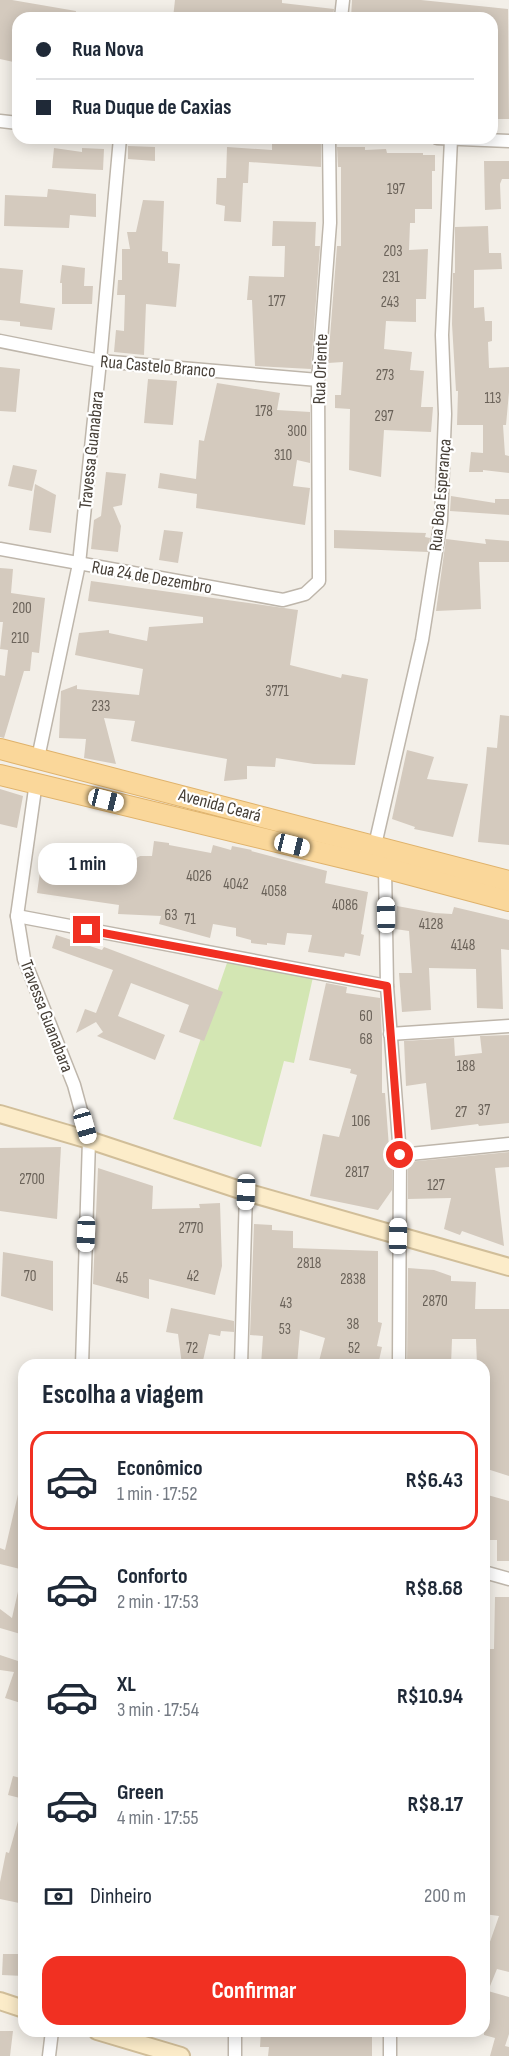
<!DOCTYPE html>
<html lang="pt">
<meta charset="utf-8">
<style>
:root{--surface:#fff;--page:#f2f2f3;--text:#1f2937;--muted:#747a83;--line:#e0e1e3;--accent:#f13022}
body{margin:0;font-family:"Sofia Sans Condensed",sans-serif;background:var(--page);color:var(--text);height:100vh;display:flex;flex-direction:column;font-size:22px;white-space:nowrap}
*{box-sizing:border-box;margin:0}
p{font-size:20px;color:var(--muted)}
.icon{flex:none;width:33px;height:33px;fill:none;stroke:currentColor;stroke-width:2;stroke-linecap:round;stroke-linejoin:round}
.map{position:relative;flex:1;overflow:hidden}
.drawer{position:absolute;left:18px;top:1359px;width:472px;height:678px;display:flex;flex-direction:column;background:var(--surface);border-radius:18px;box-shadow:0 3px 15px #0003}
.drawer>*{flex:none}
.banner{position:absolute;left:12px;top:12px;width:486px;height:132px;border-radius:18px;box-shadow:0 3px 15px #0003;display:grid;align-content:center;height:132px;padding:0 24px;background:var(--surface)}
.end{position:absolute;width:27px;height:27px;margin:-14px;border:8px solid #f13022;background:#fff;box-shadow:0 0 0 3px #fff}
.from{border-radius:50%}
.bubble{position:absolute;height:42px;border-radius:18px;background:var(--surface);box-shadow:0 3px 15px #0003;font-size:20px;font-weight:700;line-height:42px;text-align:center}
.car{position:absolute;width:18px;height:36px;margin:-18px -9px;border-radius:8px;box-shadow:0 0 4px 2px #0007;background:linear-gradient(#fff 24%,#345 0 40%,#fff 0 76%,#345 0 86%,#fff 0)}
.banner b{display:flex;align-items:center;gap:21px;height:57px;font-size:22px}
.banner b+b{border-top:2px solid var(--line)}
.banner i{width:15px;height:15px;background:var(--text)}
ul{padding:0;list-style:none}
li{display:flex;align-items:center;gap:18px;height:99px;margin:0 12px 9px;padding:0 12px;border:3px solid transparent;border-radius:18px}
li div{flex:1}
li b{display:block;font-size:22px}
li em{font-style:normal;font-weight:700}
li.current{border-color:var(--accent)}
li>.icon{width:54px;height:54px;stroke-width:1.5}
h2{padding:0 24px;font-size:27px;line-height:72px}
.pay{display:flex;align-items:center;gap:15px;height:66px;padding:0 24px;font-size:22px}
.pay p{margin-inline-start:auto}
.button{display:flex;gap:12px;margin-top:auto;padding:12px 24px}
.button a{flex:1;height:69px;border-radius:18px;background:var(--accent);color:#fff;font-size:24px;font-weight:700;line-height:69px;text-align:center}
.map>svg:first-child{display:block}
.green{fill:#d3e6b3}
.building{fill:#d4cabe}
.lines{fill:none;stroke-linecap:round;stroke-linejoin:round}
.street-casing{stroke:#beb6ab;stroke-width:15}
.secondary-casing{stroke:#d1be99;stroke-width:20}
.primary-casing{stroke:#dfb26b;stroke-width:22}
.street{stroke:#fff;stroke-width:12}
.secondary{stroke:#fcecc9;stroke-width:16}
.primary{stroke:#fad79a;stroke-width:20}
.route{stroke:#f13022;stroke-width:8}
.labels{text-anchor:middle;stroke-width:4.5;stroke-linejoin:round;paint-order:stroke}
.number-label{font-size:15px;fill:#6a6259}
.street-label{font-size:18px;fill:#463f37;stroke:#fff}
</style>
<div class="map">
<svg width="509" height="2056" viewBox="0 0 509 2056">
<rect width="100%" height="100%" fill="#f3efe8"/>
<polygon class="green" points="228,960 313,977 294,1063 284,1061 261,1147 173,1119"/>
<g class="building">
<polygon points="0,0 12,0 76,11 75,18 18,18 18,63 0,59"/>
<polygon points="175,0 282,0 282,3 334,9 333,18 236,18 213,16 212,18 173,18"/>
<polygon points="352,0 421,0 508,9 509,119 495,119 495,112 492,112 492,18 456,16 456,18 351,18"/>
<polygon points="272,138 293,138 293,142 321,142 321,167 249,162 248,183 243,183 241,222 224,221 225,206 216,204 217,178 226,178 227,147 272,150"/>
<polygon points="128,146 155,147 155,161 128,159"/>
<polygon points="337,147 365,147 365,150 386,149 387,153 423,153 423,155 435,155 435,171 432,171 432,209 415,209 415,223 410,223 409,250 428,249 426,299 416,299 416,322 386,321 384,349 412,352 410,370 424,371 421,407 433,407 431,432 384,430 381,477 349,470 350,409 335,408 335,395 341,395 343,362 328,363 337,246 341,246 341,167 338,167"/>
<polygon points="54,148 82,152 82,148 104,149 103,170 52,168"/>
<polygon points="484,161 509,161 509,179 502,179 500,184 501,209 485,210"/>
<polygon points="48,189 96,194 96,217 70,215 69,228 4,226 5,195 47,197"/>
<polygon points="143,200 164,201 162,251 168,252 168,263 180,264 176,307 146,304 144,355 114,352 116,330 124,331 125,295 117,295 118,280 122,280 122,249 130,249 127,232 136,232"/>
<polygon points="273,221 316,222 315,246 320,246 311,369 255,366 252,300 247,300 249,276 284,277 285,246 272,246"/>
<polygon points="488,226 489,253 501,253 502,269 474,270 474,308 484,307 485,321 492,321 492,341 488,342 489,368 509,367 509,392 506,425 503,425 505,455 509,456 509,473 483,470 483,472 469,472 471,452 483,453 483,425 457,425 458,391 456,391 452,324 453,273 455,273 455,227"/>
<polygon points="62,265 85,268 84,286 93,286 92,304 62,304 62,283 60,283"/>
<polygon points="0,268 23,270 20,303 55,308 52,330 20,326 20,322 0,320"/>
<polygon points="0,367 20,369 16,412 0,411"/>
<polygon points="148,379 177,381 173,425 144,423"/>
<polygon points="217,383 280,393 277,410 310,412 310,463 297,460 293,486 310,488 305,525 196,508 197,494 158,488 160,473 196,479 199,440 204,441"/>
<polygon points="13,465 37,470 32,491 8,486"/>
<polygon points="106,472 126,474 122,505 113,507 121,526 118,552 91,549 94,520 101,516"/>
<polygon points="35,484 56,495 51,533 29,530"/>
<polygon points="451,496 495,503 495,499 509,499 509,515 450,511"/>
<polygon points="164,530 183,532 178,563 159,560"/>
<polygon points="334,530 426,533 425,537 430,538 428,552 334,548"/>
<polygon points="446,539 486,544 485,539 509,541 509,562 479,562 481,609 436,611"/>
<polygon points="0,568 13,569 11,593 45,598 39,653 32,652 30,671 24,671 4,738 0,737 0,675 5,676 8,650 0,649 3,622 0,622"/>
<polygon points="91,581 298,610 290,665 341,678 342,674 368,679 355,765 314,764 276,758 275,767 247,766 247,779 224,781 227,759 131,741 135,721 104,718 116,764 84,758 86,739 59,738 61,691 77,685 77,689 139,695 143,669 75,655 79,633 109,630 109,633 147,641 149,627 203,623 203,617 88,601"/>
<polygon points="500,715 509,716 509,845 478,842 487,747 497,748"/>
<polygon points="407,750 434,757 427,779 468,784 453,837 414,829 415,827 392,819"/>
<polygon points="0,789 23,796 17,828 0,824"/>
<polygon points="154,841 169,843 169,845 211,853 213,845 231,850 232,846 252,850 251,851 327,871 325,883 368,892 361,934 364,935 360,956 345,953 344,957 308,952 312,935 287,933 285,945 267,943 267,945 251,943 251,940 236,936 236,928 213,924 210,938 159,924 161,916 118,914 119,905 37,893 40,872 78,877 81,860 80,851 133,860 140,856 152,856"/>
<polygon points="397,906 435,913 452,914 454,907 509,920 509,950 501,949 503,1009 477,1008 476,969 429,968 431,1010 402,1012 399,973 412,973 409,931 395,929"/>
<polygon points="56,935 102,950 104,947 223,992 204,1041 179,1032 189,1005 131,983 118,1016 165,1035 155,1060 97,1036 103,1032 96,1022 76,1033 85,1009 96,1013 113,970 52,948"/>
<polygon points="326,983 347,987 346,993 380,998 382,1037 382,1093 385,1093 390,1161 392,1161 392,1190 378,1210 310,1196 323,1134 339,1137 357,1075 350,1073 351,1069 309,1060"/>
<polygon points="509,1035 509,1123 479,1126 478,1124 431,1130 426,1083 406,1086 404,1041 454,1038 455,1056 482,1053 480,1036"/>
<polygon points="61,1147 57,1219 0,1211 0,1148"/>
<polygon points="509,1152 509,1167 495,1168 504,1246 462,1231 460,1235 444,1229 451,1198 408,1199 408,1162"/>
<polygon points="98,1168 153,1186 152,1209 200,1208 199,1204 220,1203 222,1266 215,1295 149,1279 149,1299 93,1284"/>
<polygon points="254,1224 272,1225 272,1230 293,1231 293,1248 378,1251 378,1322 382,1323 377,1346 382,1347 378,1365 318,1365 325,1338 300,1330 297,1365 261,1365 263,1336 250,1335"/>
<polygon points="3,1252 53,1261 53,1311 1,1296"/>
<polygon points="408,1268 434,1270 451,1276 451,1281 476,1282 475,1309 509,1309 509,1476 484,1468 484,1365 477,1365 476,1339 452,1339 451,1365 407,1365"/>
<polygon points="171,1308 234,1321 234,1332 221,1331 220,1336 209,1334 202,1365 182,1365 178,1334 166,1332"/>
<polygon points="19,1490 24,1491 24,1570 0,1564 0,1548 5,1550"/>
<polygon points="484,1494 509,1501 509,1561 497,1561 497,1540 484,1540"/>
<polygon points="19,1587 24,1587 24,1635 0,1628 0,1609 12,1618"/>
<polygon points="495,1597 509,1597 509,1972 497,1969 488,1991 509,1997 509,2034 505,2046 509,2047 509,2056 490,2056 495,2038 484,2035 484,2003 487,1994 484,1999 484,1959 499,1916 484,1914 484,1649 494,1649"/>
<polygon points="22,1649 24,1649 24,1704 5,1698 14,1672 0,1670 0,1655 18,1661"/>
<polygon points="13,1776 24,1779 24,1799 8,1795"/>
<polygon points="20,1814 24,1815 24,1904 0,1899 0,1882 6,1852 9,1853"/>
<polygon points="3,1954 24,1954 24,1976 2,1975"/>
<polygon points="0,2031 13,2031 10,2056 0,2056"/>
<polygon points="261,2031 372,2031 372,2056 268,2056 269,2047 260,2047"/>
</g>
<g class="lines">
<defs>
<g id="street">
<polyline points="341,18 343,0"/>
<polyline points="0,121 18,123"/>
<polyline points="437,138 509,141"/>
<polyline points="0,341 100,361 318,380"/>
<polyline points="0,549 283,600 305,594 319,581 318,380 330,223 329,138"/>
<polyline points="38,758 79,564 100,361 120,138"/>
<polyline points="36,782 17,916 24,959 74,1085 89,1140 82,1365"/>
<polyline points="375,845 422,640 441,520 445,414 442,335 451,139"/>
<polyline points="385,868 387,986 400,1155 399,1365"/>
<polyline points="17,916 387,986"/>
<polyline points="390,1034 509,1026"/>
<polyline points="400,1155 509,1144"/>
<polyline points="241,1365 246,1192"/>
<polyline points="484,1572 509,1579"/>
<polyline points="49,2056 52,2031"/>
<polyline points="235,2056 235,2031"/>
<polyline points="390,2056 390,2031"/>
</g>
<g id="secondary">
<polyline points="0,1114 89,1140 246,1192 509,1267"/>
<polyline points="0,2001 24,2009"/>
<polyline points="97,2031 181,2056"/>
</g>
<g id="primary">
<polyline points="0,749 509,881"/>
<polyline points="0,775 385,868 509,901"/>
</g>
</defs>
<use href="#street" class="street-casing"/>
<use href="#secondary" class="secondary-casing"/>
<use href="#primary" class="primary-casing"/>
<use href="#street" class="street"/>
<use href="#secondary" class="secondary"/>
<use href="#primary" class="primary"/>
</g>
<g class="lines">
<polyline class="route" points="87,930 387,986 400,1155"/>
</g>
<g class="labels">
<g class="number-label">
<text x="396" y="194">197</text>
<text x="393" y="256">203</text>
<text x="391" y="282">231</text>
<text x="277" y="306">177</text>
<text x="390" y="307">243</text>
<text x="385" y="380">273</text>
<text x="493" y="403">113</text>
<text x="264" y="416">178</text>
<text x="384" y="421">297</text>
<text x="297" y="436">300</text>
<text x="283" y="460">310</text>
<text x="22" y="613">200</text>
<text x="20" y="643">210</text>
<text x="277" y="696">3771</text>
<text x="101" y="711">233</text>
<text x="199" y="881">4026</text>
<text x="236" y="889">4042</text>
<text x="274" y="896">4058</text>
<text x="345" y="910">4086</text>
<text x="171" y="920">63</text>
<text x="190" y="924">71</text>
<text x="431" y="929">4128</text>
<text x="463" y="950">4148</text>
<text x="366" y="1021">60</text>
<text x="366" y="1044">68</text>
<text x="466" y="1071">188</text>
<text x="484" y="1115">37</text>
<text x="461" y="1117">27</text>
<text x="361" y="1126">106</text>
<text x="357" y="1177">2817</text>
<text x="32" y="1184">2700</text>
<text x="436" y="1190">127</text>
<text x="191" y="1233">2770</text>
<text x="309" y="1268">2818</text>
<text x="30" y="1281">70</text>
<text x="193" y="1281">42</text>
<text x="122" y="1283">45</text>
<text x="353" y="1284">2838</text>
<text x="435" y="1306">2870</text>
<text x="286" y="1308">43</text>
<text x="353" y="1329">38</text>
<text x="285" y="1334">53</text>
<text x="192" y="1353">72</text>
<text x="354" y="1353">52</text>
</g>
<g class="street-label">
<text transform="translate(158 366) rotate(5)" y="6">Rua Castelo Branco</text>
<text transform="translate(320 369) rotate(-88)" y="6">Rua Oriente</text>
<text transform="translate(91 450) rotate(-84)" y="6">Travessa Guanabara</text>
<text transform="translate(440 495) rotate(-85)" y="6">Rua Boa Esperança</text>
<text transform="translate(152 577) rotate(10)" y="6">Rua 24 de Dezembro</text>
<text transform="translate(220 805) rotate(15)" y="6">Avenida Ceará</text>
<text transform="translate(47 1016) rotate(69)" y="6">Travessa Guanabara</text>
</g>
</g>
</svg>
<i class="end from" style="left:400px;top:1155px"></i>
<i class="end" style="left:87px;top:930px"></i>
<div class="bubble" style="left:38px;top:843px;width:99px">1 min</div>
<i class="car" style="left:106px;top:800px;rotate:104deg"></i>
<i class="car" style="left:292px;top:845px;rotate:104deg"></i>
<i class="car" style="left:386px;top:915px;rotate:359deg"></i>
<i class="car" style="left:85px;top:1126px;rotate:164deg"></i>
<i class="car" style="left:246px;top:1192px;rotate:182deg"></i>
<i class="car" style="left:86px;top:1234px;rotate:182deg"></i>
<i class="car" style="left:398px;top:1236px;rotate:1deg"></i>
<div class="banner">
<b><i class="from"></i>Rua Nova</b>
<b><i></i>Rua Duque de Caxias</b>
</div>
<section class="drawer">
<h2>Escolha a viagem</h2>
<ul>
<li class="current"><svg class="icon" aria-label="car" viewBox="0 0 24 24"><path d="M5 17H2v-5l4-1 3-4h7l3 4 3 1v5h-3M9 17h6M6 11h13"/><circle cx="7" cy="17" r="2"/><circle cx="17" cy="17" r="2"/></svg><div><b>Econômico</b><p>1 min · 17:52</p></div><em>R$6.43</em></li>
<li><svg class="icon" aria-label="car" viewBox="0 0 24 24"><path d="M5 17H2v-5l4-1 3-4h7l3 4 3 1v5h-3M9 17h6M6 11h13"/><circle cx="7" cy="17" r="2"/><circle cx="17" cy="17" r="2"/></svg><div><b>Conforto</b><p>2 min · 17:53</p></div><em>R$8.68</em></li>
<li><svg class="icon" aria-label="car" viewBox="0 0 24 24"><path d="M5 17H2v-5l4-1 3-4h7l3 4 3 1v5h-3M9 17h6M6 11h13"/><circle cx="7" cy="17" r="2"/><circle cx="17" cy="17" r="2"/></svg><div><b>XL</b><p>3 min · 17:54</p></div><em>R$10.94</em></li>
<li><svg class="icon" aria-label="car" viewBox="0 0 24 24"><path d="M5 17H2v-5l4-1 3-4h7l3 4 3 1v5h-3M9 17h6M6 11h13"/><circle cx="7" cy="17" r="2"/><circle cx="17" cy="17" r="2"/></svg><div><b>Green</b><p>4 min · 17:55</p></div><em>R$8.17</em></li>
</ul>
<div class="pay"><svg class="icon" aria-label="cash" viewBox="0 0 24 24"><path d="M3 7h18v10H3z"/><circle cx="12" cy="12" r="2"/></svg>Dinheiro<p>200 m</p></div>
<div class="button"><a>Confirmar</a></div>
</section>
</div>
